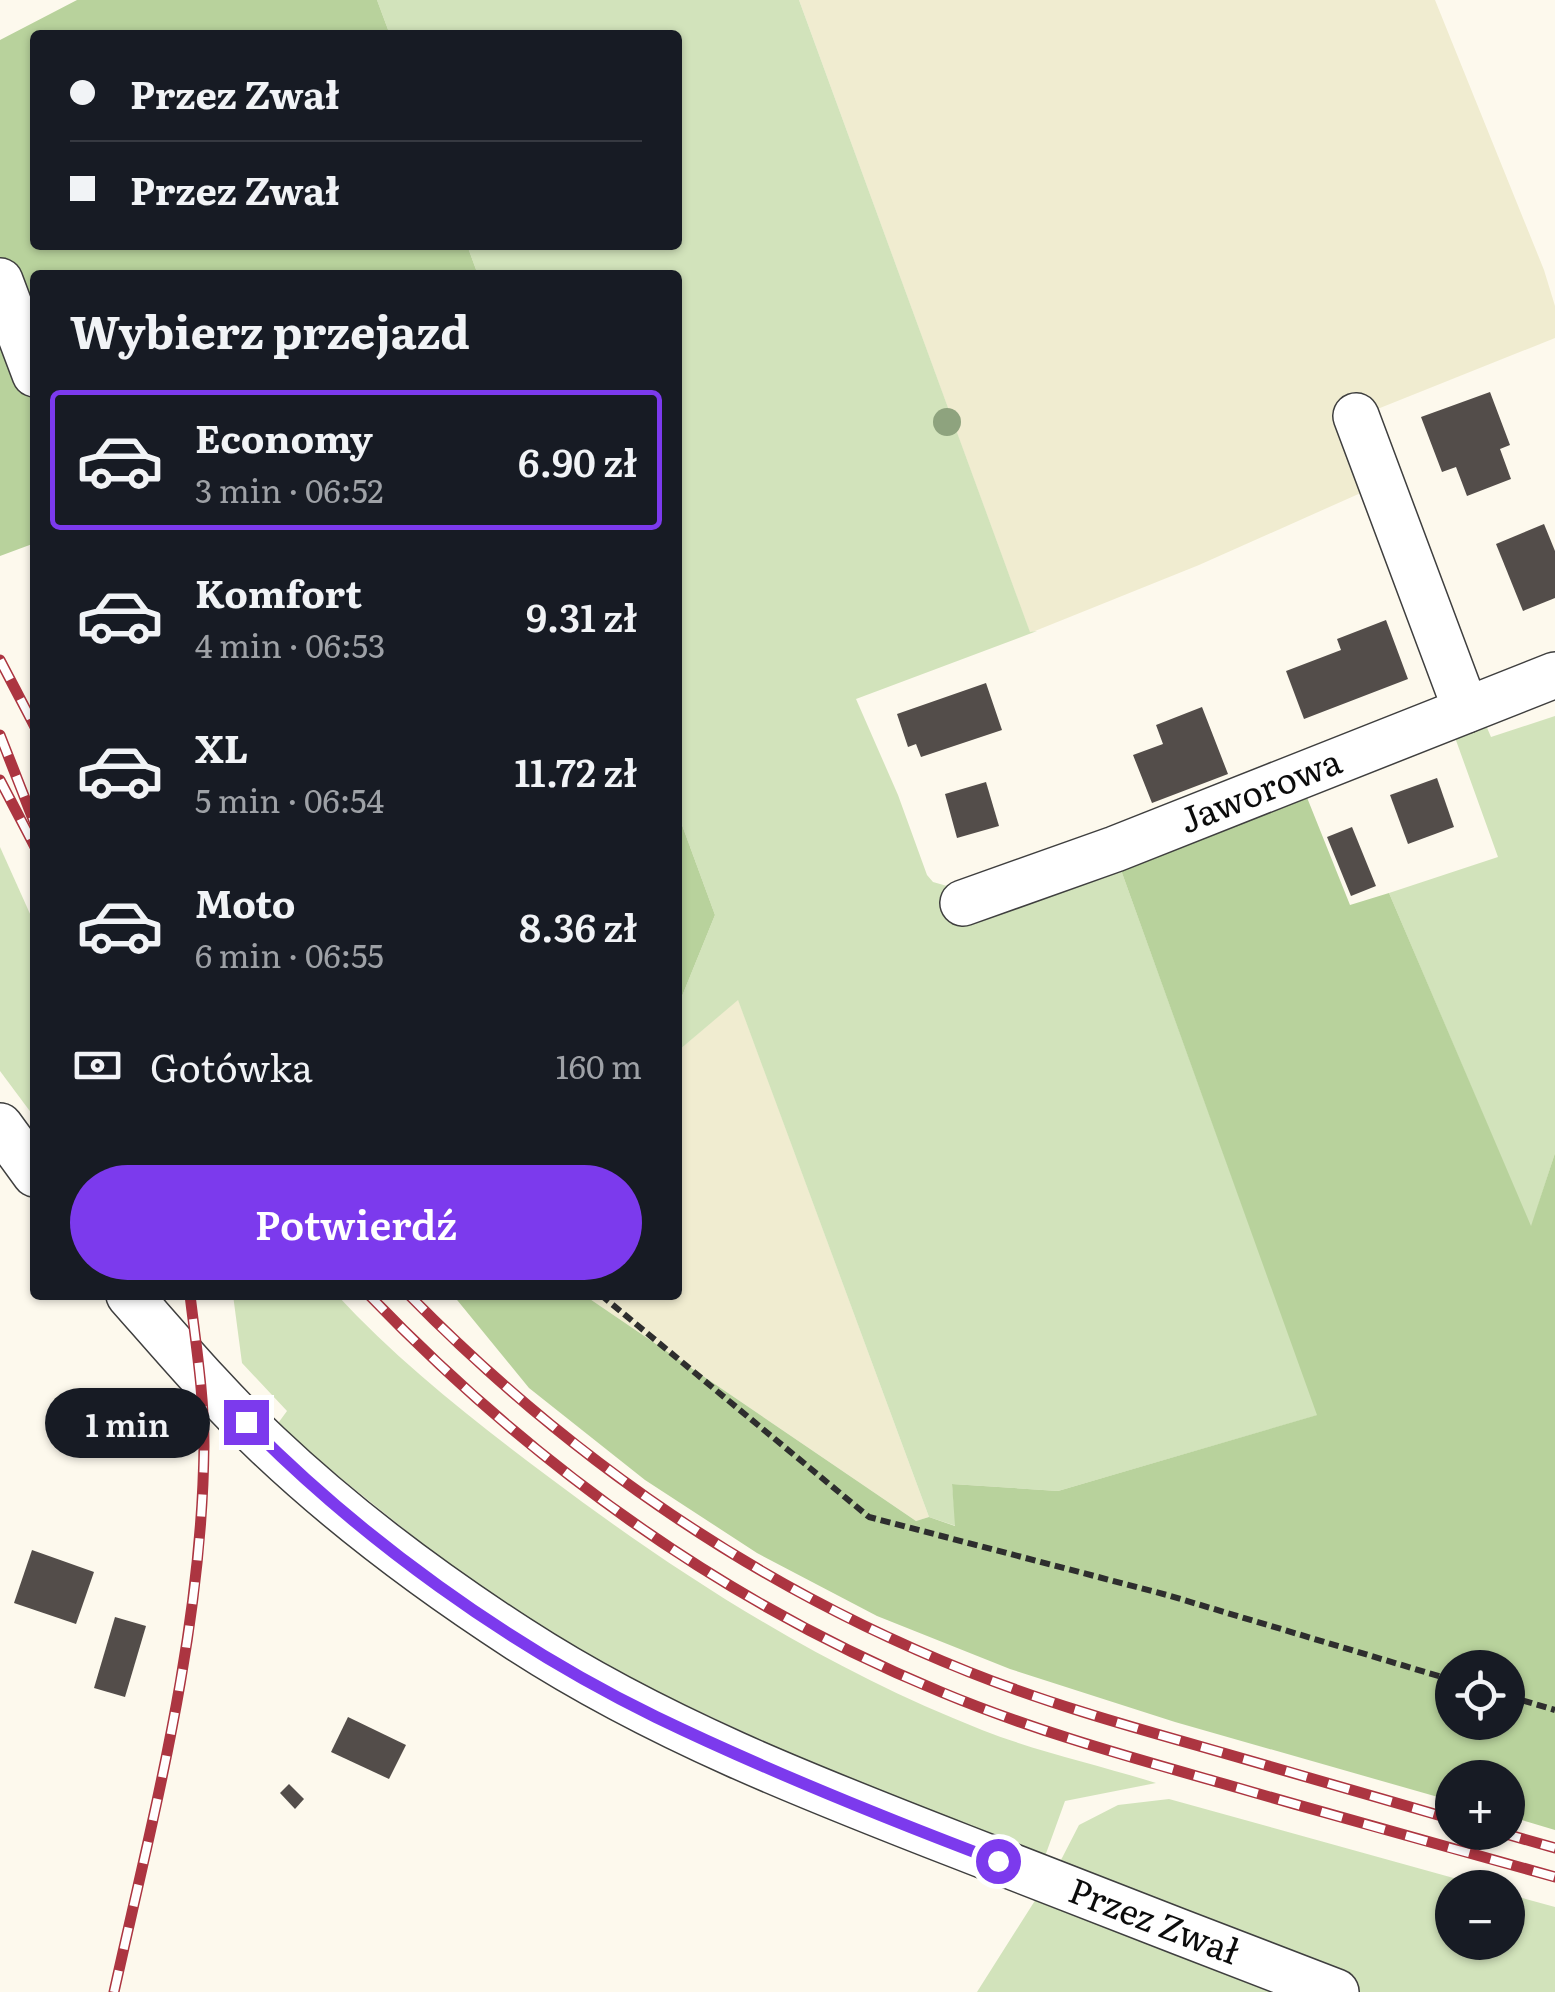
<!DOCTYPE html>
<html lang="pl">
<meta charset="utf-8">
<style>
:root{--surface:#171b24;--page:#20242c;--text:#f1f3f6;--muted:#9ea1a6;--line:#363941;--accent:#7c3aed}
body{margin:0;font-family:Literata,serif;background:var(--page);color:var(--text);height:100vh;display:flex;flex-direction:column;font-size:38px;white-space:nowrap}
*{box-sizing:border-box;margin:0}
p{font-size:32px;color:var(--muted)}
.icon{flex:none;width:55px;height:55px;fill:none;stroke:currentColor;stroke-width:2;stroke-linecap:round;stroke-linejoin:round}
.map{position:relative;flex:1;overflow:hidden}
.sheet{position:absolute;left:30px;top:270px;width:652px;height:1030px;display:flex;flex-direction:column;background:var(--surface);border-radius:10px;box-shadow:0 2px 8px #0004}
.sheet>*{flex:none}
.hud{position:absolute;left:30px;top:30px;width:652px;height:220px;border-radius:10px;box-shadow:0 2px 8px #0004;display:grid;align-content:center;height:220px;padding:0 40px;background:var(--surface)}
.fabs{position:absolute;left:1435px;top:1650px;display:grid;gap:20px}
.fabs a{display:grid;place-items:center;width:90px;height:90px;border-radius:50%;background:var(--surface);box-shadow:0 2px 8px #0004;font-size:50px}
.end{position:absolute;width:45px;height:45px;margin:-22px;border:12px solid #7c3aed;background:#fff;box-shadow:0 0 0 5px #fff}
.from{border-radius:50%}
.bubble{position:absolute;height:70px;border-radius:35px;background:var(--surface);box-shadow:0 2px 8px #0004;font-size:32px;font-weight:600;line-height:70px;text-align:center}
.hud b{display:flex;align-items:center;gap:35px;height:95px;font-size:38px}
.hud b+b{border-top:2px solid var(--line)}
.hud i{width:25px;height:25px;background:var(--text)}
ul{padding:0;list-style:none}
li{display:flex;align-items:center;gap:30px;height:140px;margin:0 20px 15px;padding:0 20px;border:5px solid transparent;border-radius:10px}
li div{flex:1}
li b{display:block;font-size:38px}
li em{font-style:normal;font-weight:600}
li.current{border-color:var(--accent)}
li>.icon{width:90px;height:90px;stroke-width:1.5}
h2{padding:0 40px;font-size:45px;line-height:120px}
.pay{display:flex;align-items:center;gap:25px;height:110px;padding:0 40px;font-size:38px}
.pay p{margin-inline-start:auto}
.primary-button{display:flex;gap:20px;margin-top:auto;padding:20px 40px}
.primary-button a{flex:1;height:115px;border-radius:60px;background:var(--accent);color:#fff;font-size:40px;font-weight:600;line-height:115px;text-align:center}
.map>svg:first-child{display:block}
.farmland{fill:#f0ecd0}
.green{fill:#d2e3bb}
.forest{fill:#b8d29c;fill-rule:evenodd}
.building{fill:#534d4a}
.lines{fill:none;stroke-linecap:round;stroke-linejoin:round}
.minor-casing{stroke:#3f3f3f;stroke-width:48}
.path{stroke:#2e2e2e;stroke-width:6;stroke-dasharray:10 5;stroke-linecap:butt}
.minor{stroke:#fff;stroke-width:45}
.rail-casing{stroke:#ac3541;stroke-width:11}
.rail{stroke:#fff;stroke-width:8;stroke-dasharray:22;stroke-linecap:butt}
.tree{fill:#8ea37e}
.route{stroke:#7c3aed;stroke-width:12}
.labels{text-anchor:middle;stroke-width:10;stroke-linejoin:round;paint-order:stroke}
.street-label{font-size:35px;fill:#0c0c0c;stroke:#fff}
</style>
<div class="map">
<svg width="1555" height="1992" viewBox="0 0 1555 1992">
<rect width="100%" height="100%" fill="#fdf9ed"/>
<g class="farmland">
<polygon points="799,0 1435,0 1544,270 1555,306 1555,338 1365,414 1372,488 1199,565 1030,633"/>
<polygon points="738,999 929,1517 916,1521 584,1295 678,1295 678,1051"/>
</g>
<g class="green">
<polygon points="377,0 799,0 1030,632 1037,631 856,699 898,795 927,875 933,882 954,888 1117,859 1318,1415 1058,1491 952,1484 956,1526 929,1517 738,1000 678,1051 678,1006 715,915 678,814 678,275 478,275 467,245 678,245 678,35 390,35"/>
<polygon points="1482,716 1491,737 1555,716 1555,1153 1531,1228 1389,893 1498,857 1453,732"/>
<polygon points="0,847 35,925 35,1118 0,1071"/>
<path d="M233 1295H337C401 1364 475 1422 550 1478 683 1578 826 1669 982 1730 1038 1752 1099 1765 1156 1783L1065 1801 1044 1859 797 1757 606 1668 460 1574 276 1426 287 1411 242 1363Z"/>
<polygon points="1169,1799 1486,1887 1452,1888 1452,1942 1508,1942 1508,1894 1555,1907 1555,1992 977,1992 1062,1858 1079,1825 1118,1805"/>
</g>
<g class="forest">
<polygon points="77,0 377,0 390,35 35,35 35,245 467,245 478,275 35,275 35,543 0,556 0,40"/>
<path d="M1304 790 1350 905 1389 893 1531 1226 1555 1153V1830L1508 1816V1778H1452V1801L1175 1722 1010 1669 877 1616 757 1553 645 1480 529 1388 453 1295H584L916 1521 929 1517 955 1526 952 1484 1058 1491 1317 1415 1117 859ZM1452 1668H1508V1722H1452Z"/>
<polygon points="678,814 715,915 678,1006"/>
</g>
<g class="building">
<polygon points="1490,392 1510,445 1500,449 1511,479 1467,496 1456,467 1442,472 1421,417"/>
<polygon points="1544,524 1555,551 1555,598 1523,611 1496,544"/>
<polygon points="1386,620 1408,679 1304,719 1286,671 1341,650 1337,639"/>
<polygon points="986,683 1002,730 921,757 916,744 908,747 897,714"/>
<polygon points="1202,707 1228,774 1152,803 1133,755 1163,744 1156,725"/>
<polygon points="1437,778 1454,827 1408,844 1390,795"/>
<polygon points="986,782 999,826 957,838 945,794"/>
<polygon points="1352,827 1376,886 1351,896 1327,837"/>
<polygon points="32,1550 94,1572 76,1624 14,1603"/>
<polygon points="115,1617 146,1626 125,1697 94,1688"/>
<polygon points="348,1717 406,1745 389,1779 331,1752"/>
<polygon points="289,1784 304,1799 295,1809 280,1793"/>
</g>
<g class="lines">
<defs>
<g id="minor">
<polyline points="0,281 35,374"/>
<polyline points="1356,416 1466,710"/>
<path id="s1" d="M963 903 1115 849 1555 675"/>
<polyline points="0,1126 35,1174"/>
<path id="s2" d="M129 1295C174 1346 218 1398 268 1445 344 1517 431 1582 519 1639 656 1728 810 1788 962 1847 1087 1896 1211 1944 1336 1992"/>
</g>
</defs>
<use href="#minor" class="minor-casing"/>
<g class="path">
<polyline points="601,1295 869,1517 1167,1595 1452,1680"/>
<polyline points="1508,1696 1555,1710"/>
</g>
<use href="#minor" class="minor"/>
<defs>
<g id="rail">
<polyline points="0,660 35,727"/>
<polyline points="0,735 35,824"/>
<polyline points="0,780 35,847"/>
<path d="M369 1295C533 1465 723 1602 941 1692 1032 1730 1126 1756 1221 1783 1332 1815 1443 1846 1555 1877"/>
<path d="M409 1295C569 1458 756 1587 969 1672 1044 1702 1121 1724 1199 1746 1283 1770 1368 1795 1452 1819"/>
<polyline points="1499,1832 1555,1848"/>
<path d="M114 1992C154 1812 202 1632 204 1446 204 1395 196 1345 190 1295"/>
</g>
</defs>
<use href="#rail" class="rail-casing"/>
<use href="#rail" class="rail"/>
</g>
<circle class="tree" cx="947" cy="422" r="14"/>
<g class="lines">
<path class="route" d="M246 1422C360 1538 510 1646 656 1717 768 1771 882 1817 998 1861"/>
</g>
<g class="labels">
<g class="street-label">
<text dy="12" stroke="none"><textPath href="#s1" startOffset="318">Jaworowa</textPath></text>
<text dy="12" stroke="none"><textPath href="#s2" startOffset="1218">Przez Zwał</textPath></text>
</g>
</g>
</svg>
<div class="fabs">
<a><svg class="icon" aria-label="locate" viewBox="0 0 24 24"><circle cx="12" cy="12" r="6"/><path d="M12 2v4M12 18v4M2 12h4M18 12h4"/></svg></a>
<a>+</a>
<a>−</a>
</div>
<i class="end from" style="left:998px;top:1861px"></i>
<i class="end" style="left:246px;top:1422px"></i>
<div class="bubble" style="left:45px;top:1388px;width:165px">1 min</div>
<div class="hud">
<b><i class="from"></i>Przez Zwał</b>
<b><i></i>Przez Zwał</b>
</div>
<section class="sheet">
<h2>Wybierz przejazd</h2>
<ul>
<li class="current"><svg class="icon" aria-label="car" viewBox="0 0 24 24"><path d="M5 17H2v-5l4-1 3-4h7l3 4 3 1v5h-3M9 17h6M6 11h13"/><circle cx="7" cy="17" r="2"/><circle cx="17" cy="17" r="2"/></svg><div><b>Economy</b><p>3 min · 06:52</p></div><em>6.90 zł</em></li>
<li><svg class="icon" aria-label="car" viewBox="0 0 24 24"><path d="M5 17H2v-5l4-1 3-4h7l3 4 3 1v5h-3M9 17h6M6 11h13"/><circle cx="7" cy="17" r="2"/><circle cx="17" cy="17" r="2"/></svg><div><b>Komfort</b><p>4 min · 06:53</p></div><em>9.31 zł</em></li>
<li><svg class="icon" aria-label="car" viewBox="0 0 24 24"><path d="M5 17H2v-5l4-1 3-4h7l3 4 3 1v5h-3M9 17h6M6 11h13"/><circle cx="7" cy="17" r="2"/><circle cx="17" cy="17" r="2"/></svg><div><b>XL</b><p>5 min · 06:54</p></div><em>11.72 zł</em></li>
<li><svg class="icon" aria-label="car" viewBox="0 0 24 24"><path d="M5 17H2v-5l4-1 3-4h7l3 4 3 1v5h-3M9 17h6M6 11h13"/><circle cx="7" cy="17" r="2"/><circle cx="17" cy="17" r="2"/></svg><div><b>Moto</b><p>6 min · 06:55</p></div><em>8.36 zł</em></li>
</ul>
<div class="pay"><svg class="icon" aria-label="cash" viewBox="0 0 24 24"><path d="M3 7h18v10H3z"/><circle cx="12" cy="12" r="2"/></svg>Gotówka<p>160 m</p></div>
<div class="primary-button"><a>Potwierdź</a></div>
</section>
</div>
